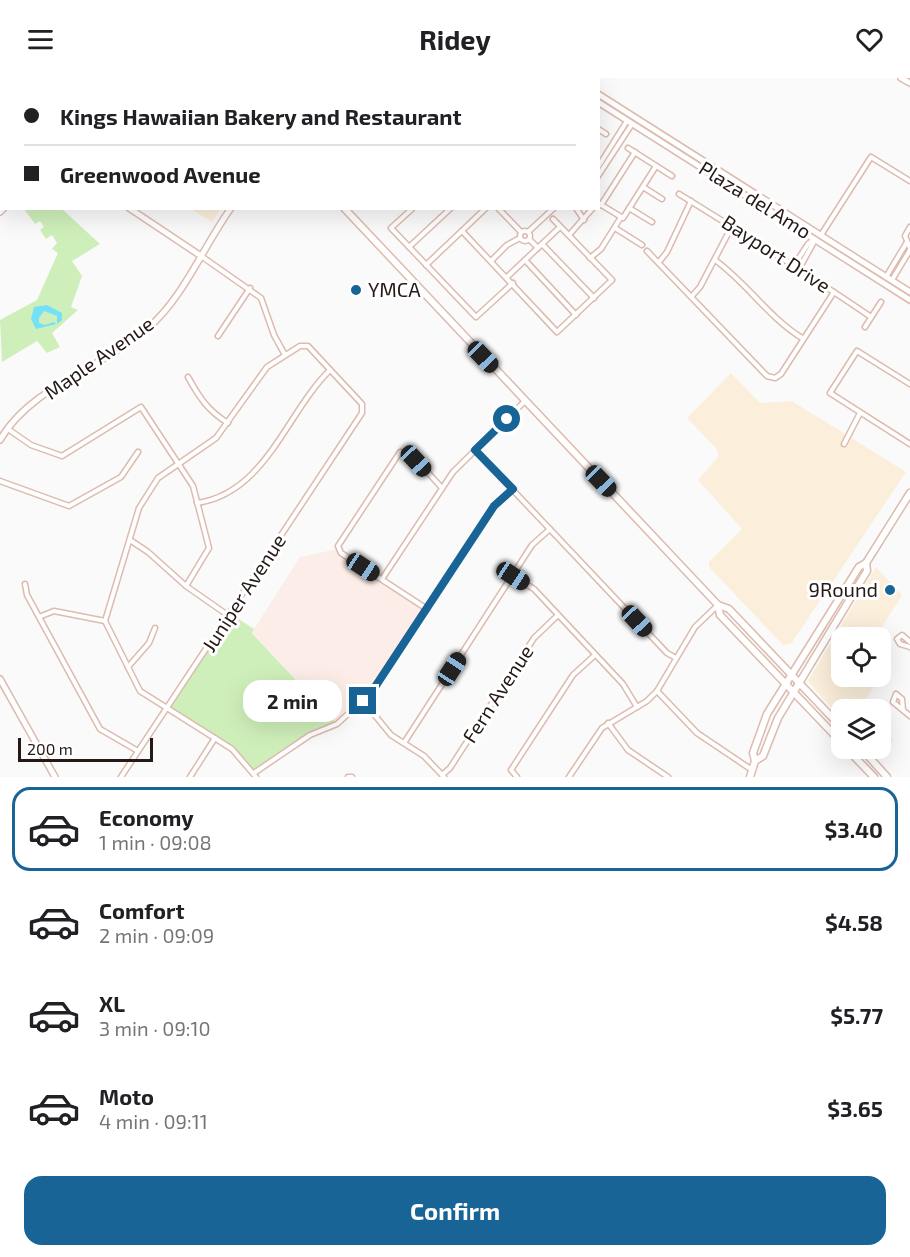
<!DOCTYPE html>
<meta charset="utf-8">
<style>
:root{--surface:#fff;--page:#f2f2f2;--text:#202124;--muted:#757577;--line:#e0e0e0;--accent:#186497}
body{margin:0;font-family:"Exo 2",sans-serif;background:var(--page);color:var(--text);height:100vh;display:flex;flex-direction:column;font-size:22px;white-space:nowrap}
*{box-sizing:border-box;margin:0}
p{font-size:20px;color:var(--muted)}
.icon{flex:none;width:33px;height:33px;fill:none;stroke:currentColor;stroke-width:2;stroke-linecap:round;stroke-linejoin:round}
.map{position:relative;height:699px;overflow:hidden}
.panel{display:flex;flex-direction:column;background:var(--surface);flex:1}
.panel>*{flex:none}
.hud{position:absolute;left:0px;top:0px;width:600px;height:132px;box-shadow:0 6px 24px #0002;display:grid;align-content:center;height:132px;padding:0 24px;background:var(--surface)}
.tools{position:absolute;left:831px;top:549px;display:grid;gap:12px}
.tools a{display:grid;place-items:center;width:60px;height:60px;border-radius:12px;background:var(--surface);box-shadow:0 6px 24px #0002;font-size:30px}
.scale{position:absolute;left:18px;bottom:15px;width:135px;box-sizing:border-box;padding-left:6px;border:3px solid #251915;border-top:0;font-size:16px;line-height:21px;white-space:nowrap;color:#251915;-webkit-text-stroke:4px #fff;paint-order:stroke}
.end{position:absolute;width:27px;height:27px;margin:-14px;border:8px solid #186497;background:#fff;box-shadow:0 0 0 3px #fff}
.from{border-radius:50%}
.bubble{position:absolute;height:42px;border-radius:18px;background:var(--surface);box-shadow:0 6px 24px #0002;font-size:20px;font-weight:700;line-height:42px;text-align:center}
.car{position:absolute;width:18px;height:36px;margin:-18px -9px;border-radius:8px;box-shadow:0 0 4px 2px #0007;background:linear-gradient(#222 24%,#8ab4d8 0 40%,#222 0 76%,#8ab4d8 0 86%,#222 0)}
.hud b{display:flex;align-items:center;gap:21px;height:57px;font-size:22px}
.hud b+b{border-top:2px solid var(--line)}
.hud i{width:15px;height:15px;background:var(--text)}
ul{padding:10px 0 0;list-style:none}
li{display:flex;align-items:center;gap:18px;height:84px;margin:0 12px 9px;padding:0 12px;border:3px solid transparent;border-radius:18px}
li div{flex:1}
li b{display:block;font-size:22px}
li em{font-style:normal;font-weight:700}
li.active{border-color:var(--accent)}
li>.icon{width:54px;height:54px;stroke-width:1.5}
.action{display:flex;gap:12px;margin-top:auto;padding:12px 24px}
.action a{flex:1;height:69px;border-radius:18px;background:var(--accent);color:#fff;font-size:24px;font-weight:700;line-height:69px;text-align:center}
header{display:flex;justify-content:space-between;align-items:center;height:78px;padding:0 24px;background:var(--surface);font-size:27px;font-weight:700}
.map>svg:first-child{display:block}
.commercial{fill:#fbefdb}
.education{fill:#fcede8}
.green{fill:#cfefba}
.water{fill:#74e1f9}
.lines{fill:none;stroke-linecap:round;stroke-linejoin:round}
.stream{stroke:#74e1f9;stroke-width:1.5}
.minor-casing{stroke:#ddbbaf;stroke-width:7}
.tertiary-casing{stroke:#ddbbaf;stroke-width:8}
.secondary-casing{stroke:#ddbbaf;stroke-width:8}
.primary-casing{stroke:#ddbbaf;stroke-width:9}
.minor{stroke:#fff;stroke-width:4}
.tertiary{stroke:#fff;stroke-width:5}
.secondary{stroke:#fff;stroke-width:5}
.primary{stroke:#fff;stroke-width:6}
.route{stroke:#186497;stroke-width:8}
.poi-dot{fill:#186497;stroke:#fff;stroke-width:2}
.labels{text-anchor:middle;stroke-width:6;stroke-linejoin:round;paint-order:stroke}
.street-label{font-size:20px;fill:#251915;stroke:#fff}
.poi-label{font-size:20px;fill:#251915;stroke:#fff;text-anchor:start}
</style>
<header><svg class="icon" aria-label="menu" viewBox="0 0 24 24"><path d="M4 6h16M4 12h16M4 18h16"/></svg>Ridey<svg class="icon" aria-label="heart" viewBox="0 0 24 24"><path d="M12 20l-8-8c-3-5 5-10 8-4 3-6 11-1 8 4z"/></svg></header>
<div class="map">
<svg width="910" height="699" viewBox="0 0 910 699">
<rect width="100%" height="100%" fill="#fafafa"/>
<g class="commercial">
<polygon points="191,131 221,131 212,144"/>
<polygon points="731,295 760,325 792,323 906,394 791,566 783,567 709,489 709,484 742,451 698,402 719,378 716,370 687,340"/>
<polygon points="876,489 902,517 876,559 842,560 842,598 880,599 863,626 867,631 842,632 841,641 808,603"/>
<polygon points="881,647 893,662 874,679 866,671 880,670"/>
</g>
<polygon class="education" points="337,471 426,531 375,609 337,646 252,554 300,479"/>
<g class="green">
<polygon points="24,131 62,131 100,166 72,183 82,198 71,229 78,232 52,255 60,269 47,275 37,263 2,284 0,242 37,222 58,175 52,171 57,165 52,157 46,161 40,152 44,149 40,143 35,146"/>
<polygon points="231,536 254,551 252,555 337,646 321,652 254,694 232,670 168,631"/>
</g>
<polygon class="water" points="47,227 62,235 62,242 57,246 57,238 44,233 39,240 39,245 45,247 54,244 56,246 36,251 31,241 34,229"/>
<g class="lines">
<g class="stream">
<polyline points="308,0 310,1"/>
<polyline points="254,1 255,0"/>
</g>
<defs>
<g id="minor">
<polyline points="77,0 80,2"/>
<polyline points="0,1 1,0"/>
<polyline points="64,2 69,0"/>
<polyline points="0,20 2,20"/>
<polyline points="598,51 606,56"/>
<polyline points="628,70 672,98"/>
<polyline points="598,89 627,43"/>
<polyline points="598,98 632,46"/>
<polyline points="643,109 662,121"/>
<path d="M679 116C744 156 808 196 871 239"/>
<polyline points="598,125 623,140 656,88"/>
<polyline points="601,127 635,74"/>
<polyline points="413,130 391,150 476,239 513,205"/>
<polyline points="498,130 521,154"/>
<polyline points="576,130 584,142"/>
<polyline points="629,130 652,144"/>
<polyline points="910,149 905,158 910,170"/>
<polyline points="615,150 642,167"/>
<circle cx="525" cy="158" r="5"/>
<polyline points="462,153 557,254 612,202 553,141"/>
<polyline points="528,154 554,130"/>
<polyline points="569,157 593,130"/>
<polyline points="821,157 871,79 910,103"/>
<polyline points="529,161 538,170"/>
<polyline points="542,166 594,220"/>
<polyline points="409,169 451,130"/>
<polyline points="647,173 767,298 775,300 781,296 834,214"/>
<polyline points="201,178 261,220 274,257 285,277"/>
<polyline points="590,180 601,171 621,139"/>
<polyline points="525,182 576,237"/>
<path d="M715 182C747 205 768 239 802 260"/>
<polyline points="491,183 507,167 520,160"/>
<polyline points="659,184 667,174 691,123"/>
<polyline points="426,187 486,130"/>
<polyline points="793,189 808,166 815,161"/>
<polyline points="799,191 815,162"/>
<polyline points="507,199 560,149"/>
<polyline points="886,199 907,164"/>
<polyline points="892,202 910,172"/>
<polyline points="692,218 700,209 732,148"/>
<polyline points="865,249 881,224"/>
<polyline points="218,258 250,210"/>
<path d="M188 299C199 319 208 333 228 345"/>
<polyline points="910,306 857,273 830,315 910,366"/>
<polyline points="8,351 31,367 62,378 141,329 193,408 209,470 186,508"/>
<polyline points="844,366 860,335"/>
<polyline points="475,372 667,575 676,580"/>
<polyline points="0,403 69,428 121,399 138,374"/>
<path d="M197 425C266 415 286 335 330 292"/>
<polyline points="130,462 148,474 186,508 229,538"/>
<polyline points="513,498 534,511 623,606 637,629"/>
<polyline points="382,501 453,394 525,323"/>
<polyline points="25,506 27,517 100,651 138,673"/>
<polyline points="427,531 341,475 338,468 400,374 411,376 442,410"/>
<polyline points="39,539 54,533 105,543"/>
<polyline points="105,543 139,430 158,400 216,360 267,289 300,268 308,268 362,326 362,335 121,699"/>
<polyline points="105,543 140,613 232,671 256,699"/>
<polyline points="910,564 902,557 897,561 900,566 910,569"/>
<polyline points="128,589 149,565 155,550"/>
<polyline points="657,613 697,655 752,692"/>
<polyline points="363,623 391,657 424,678 444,699"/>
<polyline points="903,632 902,621 896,616 893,624 910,638"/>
<polyline points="608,645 628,672 668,699"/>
<polyline points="404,665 532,467 550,451"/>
<polyline points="254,695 310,657 337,646 370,616 494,428 513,411"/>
<polyline points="442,697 450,690 534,560 557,538"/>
<polyline points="190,699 215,660"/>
<polyline points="348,699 352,699"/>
<polyline points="517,699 511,692 573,597 595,577"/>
<polyline points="569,699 602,650 647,623 657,613 695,549 718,527"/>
</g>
<g id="tertiary">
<polyline points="901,0 910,5"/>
<polyline points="335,2 336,0"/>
<polyline points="129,130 201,178"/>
<polyline points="0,134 4,130"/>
<path d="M0 362C31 308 103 290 148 250 184 219 203 169 231 130"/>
<polyline points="0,601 55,699"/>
</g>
<g id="secondary">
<polyline points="560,0 562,2"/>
<polyline points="572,0 575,2"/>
<polyline points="598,16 910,214"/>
<polyline points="598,24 910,222"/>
</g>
<g id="primary">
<polyline points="221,0 222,2"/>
<polyline points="344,130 718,527 729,531 842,650"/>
<polyline points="718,527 720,537 842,665"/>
<polyline points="846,670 874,699"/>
<polyline points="861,670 887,699"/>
<polyline points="755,683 763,678 778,640 867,493 866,485"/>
<polyline points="750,699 755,683 753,675 767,636 859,489 866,485 910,415"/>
</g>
</defs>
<use href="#minor" class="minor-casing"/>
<use href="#tertiary" class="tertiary-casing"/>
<use href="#secondary" class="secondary-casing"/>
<use href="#primary" class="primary-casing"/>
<use href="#minor" class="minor"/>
<use href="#tertiary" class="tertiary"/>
<use href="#secondary" class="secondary"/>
<use href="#primary" class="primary"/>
</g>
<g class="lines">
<polyline class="route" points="363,623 375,609 494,428 513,411 475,372 507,341"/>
</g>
<g class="poi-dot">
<circle cx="356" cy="212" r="6"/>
<circle cx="890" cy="512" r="6"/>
</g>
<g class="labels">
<g class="street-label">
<text transform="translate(755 122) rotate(32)" y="7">Plaza del Amo</text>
<text transform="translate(776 176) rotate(33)" y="7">Bayport Drive</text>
<text transform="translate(99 280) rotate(-35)" y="7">Maple Avenue</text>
<text transform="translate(244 515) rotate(-57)" y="7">Juniper Avenue</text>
<text transform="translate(498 616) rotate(-57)" y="7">Fern Avenue</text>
</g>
<g class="poi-label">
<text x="368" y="219">YMCA</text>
<text x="878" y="519" text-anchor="end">9Round</text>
</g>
</g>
</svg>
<div class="tools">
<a><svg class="icon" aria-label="locate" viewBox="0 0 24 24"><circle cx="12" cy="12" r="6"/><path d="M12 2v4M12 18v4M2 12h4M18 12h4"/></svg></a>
<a><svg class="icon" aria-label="layers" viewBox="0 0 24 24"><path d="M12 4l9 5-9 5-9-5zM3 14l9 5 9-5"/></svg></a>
</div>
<div class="scale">200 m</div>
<i class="end from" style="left:507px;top:341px"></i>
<i class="end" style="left:363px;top:623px"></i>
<div class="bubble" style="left:243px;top:602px;width:99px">2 min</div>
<i class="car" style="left:483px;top:279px;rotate:136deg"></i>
<i class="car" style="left:416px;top:383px;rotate:137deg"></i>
<i class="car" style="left:601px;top:403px;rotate:136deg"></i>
<i class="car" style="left:363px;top:489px;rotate:123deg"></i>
<i class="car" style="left:513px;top:498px;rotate:123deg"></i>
<i class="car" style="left:637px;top:543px;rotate:137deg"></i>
<i class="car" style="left:452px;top:591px;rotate:33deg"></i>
<div class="hud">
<b><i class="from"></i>Kings Hawaiian Bakery and Restaurant</b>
<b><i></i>Greenwood Avenue</b>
</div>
</div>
<section class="panel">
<ul>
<li class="active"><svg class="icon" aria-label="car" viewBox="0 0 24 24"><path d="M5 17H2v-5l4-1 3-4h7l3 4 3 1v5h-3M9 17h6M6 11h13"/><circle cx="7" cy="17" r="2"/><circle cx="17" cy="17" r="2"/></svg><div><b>Economy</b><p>1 min · 09:08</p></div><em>$3.40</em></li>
<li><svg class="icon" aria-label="car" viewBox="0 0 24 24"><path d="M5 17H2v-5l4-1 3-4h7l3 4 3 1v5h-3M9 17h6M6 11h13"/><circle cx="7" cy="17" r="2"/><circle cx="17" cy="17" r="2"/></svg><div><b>Comfort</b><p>2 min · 09:09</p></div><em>$4.58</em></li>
<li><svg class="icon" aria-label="car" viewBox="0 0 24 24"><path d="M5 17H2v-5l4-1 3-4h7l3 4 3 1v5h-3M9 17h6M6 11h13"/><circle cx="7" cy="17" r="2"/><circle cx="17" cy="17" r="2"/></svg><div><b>XL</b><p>3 min · 09:10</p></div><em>$5.77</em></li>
<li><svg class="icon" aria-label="car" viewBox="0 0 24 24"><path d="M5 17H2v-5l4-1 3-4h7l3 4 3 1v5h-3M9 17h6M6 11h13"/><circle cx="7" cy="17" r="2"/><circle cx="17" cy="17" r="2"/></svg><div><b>Moto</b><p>4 min · 09:11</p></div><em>$3.65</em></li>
</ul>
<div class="action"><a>Confirm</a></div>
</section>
